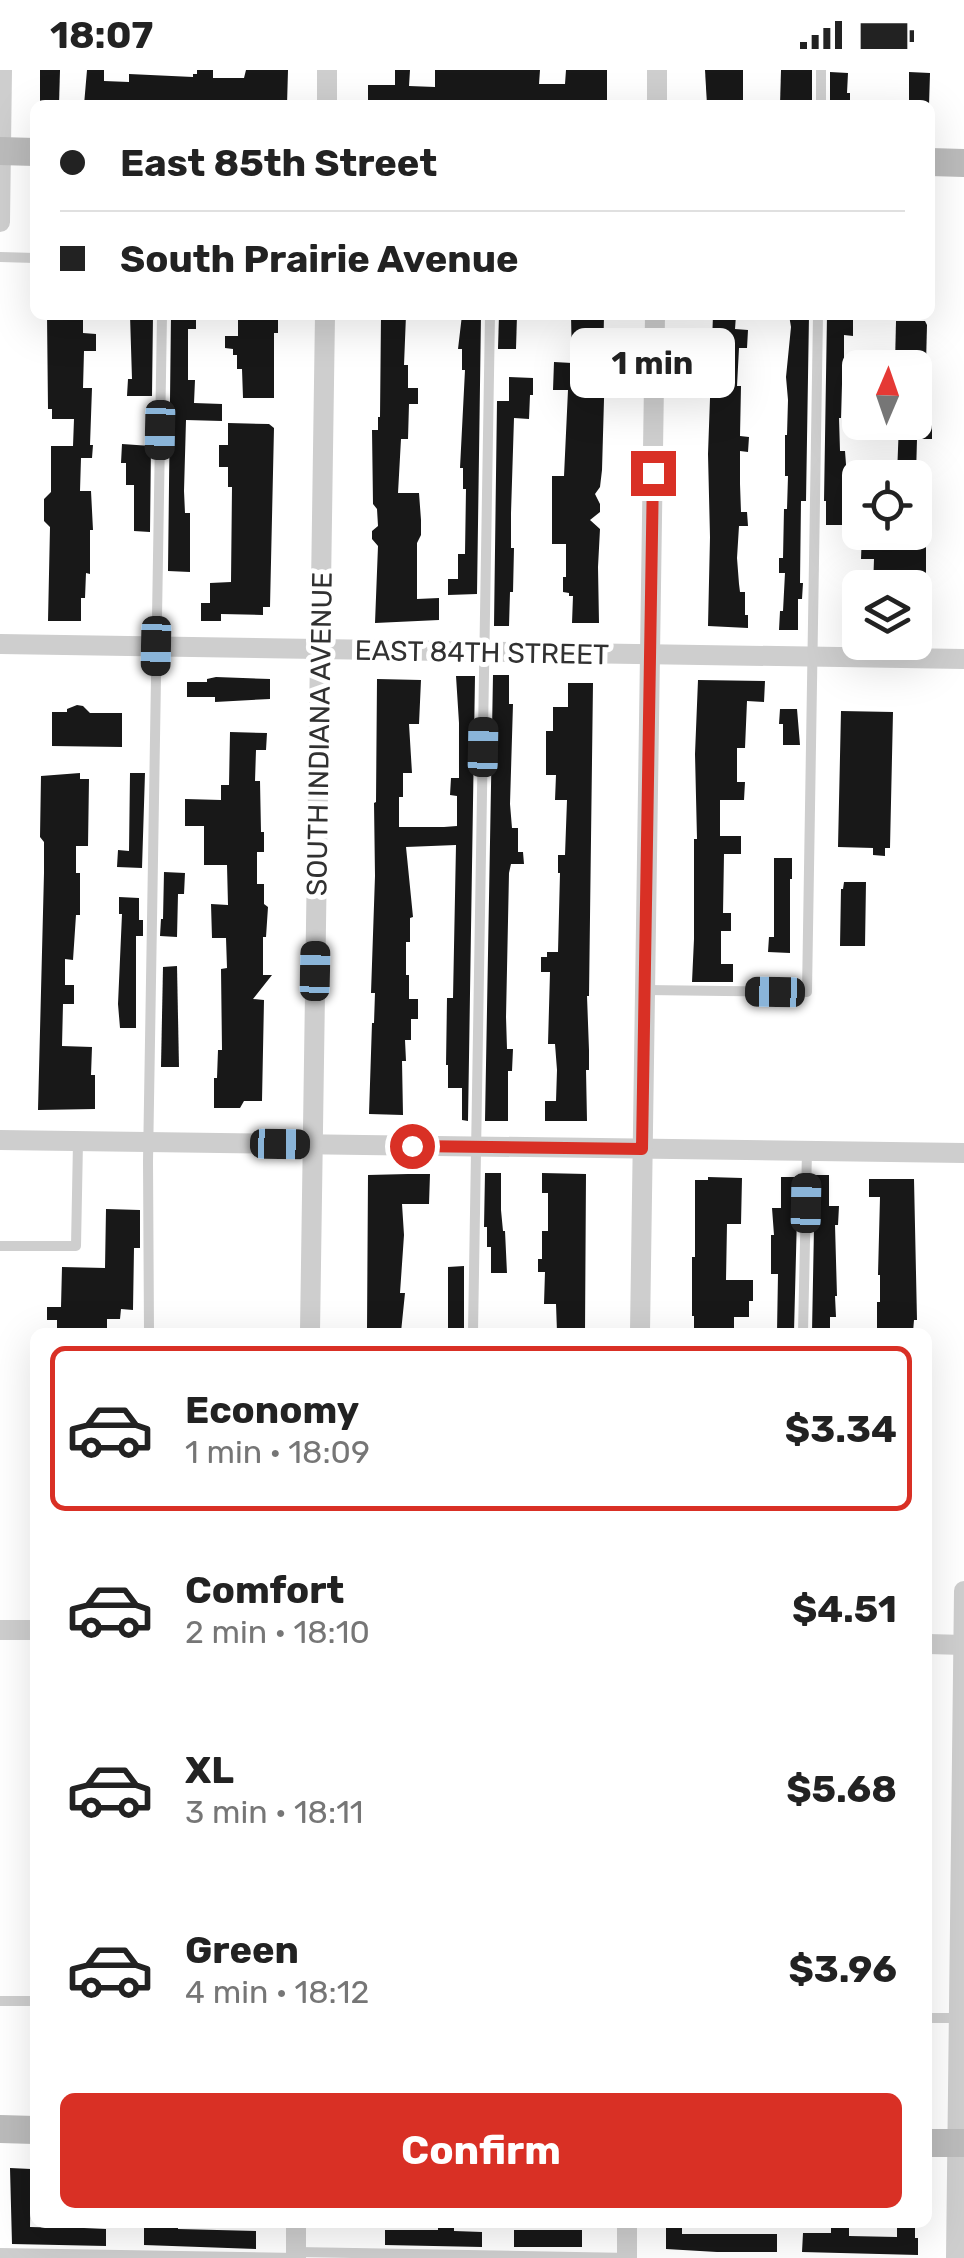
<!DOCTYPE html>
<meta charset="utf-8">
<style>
:root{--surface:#fff;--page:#f6f6f6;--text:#222;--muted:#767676;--line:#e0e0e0;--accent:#d93025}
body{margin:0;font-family:Rubik,sans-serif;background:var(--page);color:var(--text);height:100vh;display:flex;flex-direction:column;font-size:38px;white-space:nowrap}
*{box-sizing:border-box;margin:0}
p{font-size:32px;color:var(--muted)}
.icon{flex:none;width:55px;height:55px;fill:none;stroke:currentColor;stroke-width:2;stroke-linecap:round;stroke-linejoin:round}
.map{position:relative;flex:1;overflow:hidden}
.panel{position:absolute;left:30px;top:1258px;width:902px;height:900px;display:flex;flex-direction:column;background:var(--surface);border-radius:15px;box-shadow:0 10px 40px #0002}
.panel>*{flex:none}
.guide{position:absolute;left:30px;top:30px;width:905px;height:220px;border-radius:15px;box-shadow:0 10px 40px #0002;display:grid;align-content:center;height:220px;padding:0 30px;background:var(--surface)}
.needle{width:65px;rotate:2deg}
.fabs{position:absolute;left:842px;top:280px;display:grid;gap:20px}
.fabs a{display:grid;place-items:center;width:90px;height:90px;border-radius:15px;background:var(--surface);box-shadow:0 10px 40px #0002;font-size:50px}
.end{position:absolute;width:45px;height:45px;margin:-22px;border:12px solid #d93025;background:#fff;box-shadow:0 0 0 5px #fff}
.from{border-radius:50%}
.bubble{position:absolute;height:70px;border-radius:15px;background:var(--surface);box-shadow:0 10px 40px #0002;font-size:32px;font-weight:700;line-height:70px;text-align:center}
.car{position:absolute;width:30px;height:60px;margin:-30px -15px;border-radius:12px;box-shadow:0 0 8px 2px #0007;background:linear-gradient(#222 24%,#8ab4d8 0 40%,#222 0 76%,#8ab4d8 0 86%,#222 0)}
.guide b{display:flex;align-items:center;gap:35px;height:95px;font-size:38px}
.guide b+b{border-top:2px solid var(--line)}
.guide i{width:25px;height:25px;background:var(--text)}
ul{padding:18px 0 0;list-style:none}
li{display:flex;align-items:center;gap:30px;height:165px;margin:0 20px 15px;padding:0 10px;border:5px solid transparent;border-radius:15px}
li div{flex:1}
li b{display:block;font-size:38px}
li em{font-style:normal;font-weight:700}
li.current{border-color:var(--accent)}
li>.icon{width:90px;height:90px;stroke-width:1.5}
.button{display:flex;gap:20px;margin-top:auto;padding:20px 30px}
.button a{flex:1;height:115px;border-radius:15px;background:var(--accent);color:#fff;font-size:40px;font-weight:700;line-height:115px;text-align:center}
.status{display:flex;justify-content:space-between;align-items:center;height:70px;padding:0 50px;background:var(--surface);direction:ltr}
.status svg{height:28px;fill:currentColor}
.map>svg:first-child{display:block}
.building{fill:#181818}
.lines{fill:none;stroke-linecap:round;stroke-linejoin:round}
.lane{stroke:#cecece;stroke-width:10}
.street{stroke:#cecece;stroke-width:20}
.secondary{stroke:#bbb;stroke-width:28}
.route{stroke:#d93025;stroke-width:12}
.labels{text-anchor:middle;stroke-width:10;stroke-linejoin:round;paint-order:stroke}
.street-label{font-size:28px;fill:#313131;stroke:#fff}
</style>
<div class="status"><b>18:07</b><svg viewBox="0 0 49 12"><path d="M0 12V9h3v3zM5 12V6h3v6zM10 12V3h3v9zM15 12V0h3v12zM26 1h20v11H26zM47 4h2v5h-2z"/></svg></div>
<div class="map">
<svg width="964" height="2188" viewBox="0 0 964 2188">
<rect width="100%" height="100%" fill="#fff"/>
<g class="building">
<polygon points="40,0 60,0 59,35 40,35"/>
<polygon points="87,0 104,0 104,11 129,12 129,4 193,7 193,4 197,4 197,0 213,0 213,8 244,8 246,0 288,0 287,35 84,35"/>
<polygon points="395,0 410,0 409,16 435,17 435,0 540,0 539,14 565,14 566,0 607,0 607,35 368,35 368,15 395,15"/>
<polygon points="705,0 743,0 743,35 707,35"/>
<polygon points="781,0 812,0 812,33 780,35"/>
<polygon points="830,2 848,3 847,23 850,23 850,35 833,35 833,33 830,33"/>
<polygon points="909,2 930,3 929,35 909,35"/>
<polygon points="47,245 83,245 83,263 96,264 96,281 84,281 83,318 92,318 90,375 93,375 92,388 81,388 80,421 91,421 93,460 90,460 90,504 86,503 85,528 81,528 81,551 48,551 50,457 44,451 44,429 51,422 51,376 73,376 74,349 52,349 52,339 48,339"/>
<polygon points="130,245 153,245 152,326 127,326 128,309 132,309"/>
<polygon points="171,245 196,245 196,259 188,259 188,310 195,310 194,333 222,334 222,351 186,350 184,421 185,443 190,443 190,502 168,501"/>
<polygon points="238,245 278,245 278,263 274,263 274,328 243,328 242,299 237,299 237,285 233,285 233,279 225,278 225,266 238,266"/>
<polygon points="381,245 406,245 404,295 408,295 408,318 418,318 418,334 409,334 408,369 401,369 398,423 419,423 421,450 421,465 417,473 417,529 439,528 439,550 375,553 378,476 372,469 372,461 378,456 377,439 373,434 372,360 378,360 378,347 380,347"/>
<polygon points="462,245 481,245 477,524 448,525 448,509 458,509 458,484 465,484 466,419 463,419 463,398 460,398 465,300 462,300 462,279 458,279"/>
<polygon points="499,245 517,245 516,279 498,279"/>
<polygon points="571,245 604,245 603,294 605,294 602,400 600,417 595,424 600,434 600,442 590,450 600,459 598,497 599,553 572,553 573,526 569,526 569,523 563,522 563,507 566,507 566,474 552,474 552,406 564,406 568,320 553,320 554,292 572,293"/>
<polygon points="713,245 736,245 735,259 748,260 747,278 739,278 737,316 741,316 740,366 749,367 748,382 740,381 740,414 741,442 747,442 748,456 739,456 737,488 739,514 740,522 745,522 745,545 748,545 748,558 708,556 710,467 708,384"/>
<polygon points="789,245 809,245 806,431 801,431 800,513 803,513 802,529 798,529 798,560 779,560 780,541 783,541 785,503 779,503 779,488 783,488 784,439 787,439 788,406 785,406 785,365 787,365 788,330 786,307 791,257"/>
<polygon points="827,245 827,249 853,250 853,266 844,265 844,314 842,314 841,348 839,348 840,381 845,381 847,408 844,455 826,455 826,431 824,431"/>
<polygon points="896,251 925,251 927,255 926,294 895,294"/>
<polygon points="509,307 533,308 533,325 530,325 529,349 514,348 511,443 511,478 514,478 513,522 510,522 509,556 494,556 497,331 509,331"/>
<polygon points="228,353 269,354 274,358 270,537 263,537 263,545 221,544 221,551 201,551 201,533 210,533 210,513 231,512 232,417 228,417 228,397 219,397 219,375 228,375"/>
<polygon points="899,353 932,353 932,369 917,369 916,405 897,405"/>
<polygon points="122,374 151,376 150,462 134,461 134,415 126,415 126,393 121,393"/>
<polygon points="862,462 926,463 926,506 916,506 916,518 873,518 874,489 861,489"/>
<polygon points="493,605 509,605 509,634 513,634 510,734 512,758 518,758 518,782 523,782 524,794 511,794 509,803 506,947 507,979 513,979 512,1001 508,1001 508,1051 485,1051"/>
<polygon points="456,606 475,606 468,1051 462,1050 462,1018 448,1018 448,995 446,995 447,928 453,928 456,775 406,777 413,847 410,848 410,872 406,872 406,905 409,905 409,929 418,929 418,949 411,949 411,970 405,970 406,991 402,991 403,1045 369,1044 372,953 374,953 375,923 371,923 375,806 374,733 376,732 377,609 421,610 419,654 409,654 412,703 403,703 403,727 399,727 399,757 444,757 457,756 457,726 450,725 451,708 459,708 459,653"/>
<polygon points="216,607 270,609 270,629 215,632 215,627 187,627 187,612 207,612 207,609"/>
<polygon points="698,610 765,611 764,632 747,631 745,678 737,678 737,712 745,712 744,730 720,730 720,766 741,766 741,784 724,784 723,843 731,843 731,861 721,861 721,894 733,894 733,912 692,912 694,869 694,769 697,769 695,684"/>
<polygon points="568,613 593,613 589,926 587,926 589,980 589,1000 586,1000 587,1051 545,1051 545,1031 556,1031 557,1000 555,974 548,974 550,902 541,902 541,887 547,887 547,882 558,882 560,803 558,803 558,785 565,785 567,730 555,730 556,705 546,705 546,661 553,661 553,637 568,637"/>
<polygon points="77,635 83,636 90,643 122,643 122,677 52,676 52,642 67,642 67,639"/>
<polygon points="780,639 797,639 800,675 783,675 783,654 779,654"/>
<polygon points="841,641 893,642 890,778 885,778 885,786 873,785 873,778 838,777"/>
<polygon points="230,662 267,663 266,680 256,680 255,711 260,711 261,762 264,762 264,782 257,782 257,814 264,814 264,834 268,837 266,867 263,867 263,905 272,905 253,929 264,930 262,1031 244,1031 240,1038 214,1038 214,1008 217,1008 218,980 222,980 221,899 227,898 226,868 212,868 211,834 228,835 227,795 204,795 204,756 185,756 185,729 221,730 221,715 229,715"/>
<polygon points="80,703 80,709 89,709 88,776 76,776 76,803 80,803 80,845 76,845 73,890 65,889 65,915 74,915 74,934 63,934 62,976 92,977 91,1005 95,1005 95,1039 38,1040 44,803 44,772 40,767 41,706"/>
<polygon points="130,703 145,703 142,798 117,797 118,780 129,781"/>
<polygon points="774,788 792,788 792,809 790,809 790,883 768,882 769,867 774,867"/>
<polygon points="164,802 185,803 184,824 178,824 177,867 160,866 161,849 163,849"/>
<polygon points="844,812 866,812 865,876 840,876 841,819 843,819"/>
<polygon points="119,827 139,828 139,850 143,850 143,866 136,866 136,958 120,958 118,934 122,844 119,844"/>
<polygon points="177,896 179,997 161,997 163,897"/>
<polygon points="485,1103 501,1103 501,1140 503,1161 505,1161 507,1203 491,1203 491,1177 487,1177 487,1157 484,1157"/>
<polygon points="542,1103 586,1104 585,1262 557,1262 556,1234 544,1234 545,1202 538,1202 538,1189 542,1189 542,1161 548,1161 548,1123 542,1123"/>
<polygon points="408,1104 430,1104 429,1134 402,1134 404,1165 400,1223 405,1223 401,1262 367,1262 368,1105"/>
<polygon points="815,1105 829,1105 829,1136 839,1136 838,1155 835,1155 837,1226 835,1226 836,1247 830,1247 830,1262 812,1262"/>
<polygon points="708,1107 742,1108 741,1154 727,1154 726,1210 753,1210 753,1231 749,1231 749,1247 734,1247 734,1262 694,1262 694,1246 692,1246 692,1187 695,1187 695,1110 708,1110"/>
<polygon points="781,1107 798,1107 794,1262 777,1262 778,1204 771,1204 771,1165 774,1165 772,1138 781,1138"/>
<polygon points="869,1109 914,1109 917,1250 914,1250 913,1262 877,1262 877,1232 880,1232 880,1205 878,1205 880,1127 869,1127"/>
<polygon points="106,1139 140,1140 140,1178 134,1178 133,1240 121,1239 120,1249 107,1249 107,1262 57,1262 57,1250 47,1250 47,1237 61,1237 62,1197 105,1198"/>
<polygon points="464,1196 464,1262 448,1262 448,1197"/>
<polygon points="10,2098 31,2099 30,2157 68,2158 68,2153 84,2153 84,2158 106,2159 106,2176 12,2174"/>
<polygon points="831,2152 849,2152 849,2166 897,2167 897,2152 915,2152 915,2168 918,2168 918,2185 802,2182 803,2163 831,2163"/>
<polygon points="438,2154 454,2154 454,2161 482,2162 482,2177 385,2175 385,2160 438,2160"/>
<polygon points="144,2156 178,2156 178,2159 256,2161 256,2179 144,2175"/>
<polygon points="666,2158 682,2158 682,2164 777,2164 777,2182 717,2182 666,2179"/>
<rect x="514" y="2160" width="68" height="17"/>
</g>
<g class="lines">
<g class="lane">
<polyline points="821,35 821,0"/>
<polyline points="0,187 35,188"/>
<polyline points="646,920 807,922 818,245"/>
<polyline points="0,1176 76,1176 78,1072"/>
<polyline points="149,1262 148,1092 162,245"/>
<polyline points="473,1262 490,245"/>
<polyline points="803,1262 807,1081"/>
<polyline points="0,1931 35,1931"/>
<polyline points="928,1948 961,1948"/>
<polyline points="297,2182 630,2188"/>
<polyline points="0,2183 296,2188"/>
</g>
<g class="street">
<polyline points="327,0 327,35"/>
<polyline points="657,35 657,0"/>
<polyline points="0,152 2,0"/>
<polyline points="0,574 964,589"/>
<polyline points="0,1070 964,1083"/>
<polyline points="310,1262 325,245"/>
<polyline points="640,1262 655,245"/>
<polyline points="0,1560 35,1560"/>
<polyline points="928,1574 964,1575"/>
<polyline points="296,2188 296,2152"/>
<polyline points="627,2188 627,2152"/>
<polyline points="956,2188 964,1521"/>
</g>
<g class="secondary">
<polyline points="0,81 35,82"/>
<polyline points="930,92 964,93"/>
<polyline points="0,2059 35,2060"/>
<polyline points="928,2073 964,2073"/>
</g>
</g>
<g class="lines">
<polyline class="route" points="412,1076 642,1079 653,403"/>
</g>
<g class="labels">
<g class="street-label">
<text transform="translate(482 582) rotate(1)" y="10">EAST 84TH STREET</text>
<text transform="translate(319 664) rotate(-89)" y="10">SOUTH INDIANA AVENUE</text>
</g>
</g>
</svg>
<div class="fabs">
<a><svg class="needle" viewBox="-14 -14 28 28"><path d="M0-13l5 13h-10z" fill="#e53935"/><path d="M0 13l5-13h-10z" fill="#767676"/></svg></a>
<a><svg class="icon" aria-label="locate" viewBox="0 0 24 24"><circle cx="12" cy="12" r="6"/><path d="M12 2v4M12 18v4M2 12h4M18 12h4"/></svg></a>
<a><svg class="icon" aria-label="layers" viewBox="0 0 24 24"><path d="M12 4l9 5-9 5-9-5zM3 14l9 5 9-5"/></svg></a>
</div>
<i class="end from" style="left:412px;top:1076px"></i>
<i class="end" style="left:653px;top:403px"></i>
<div class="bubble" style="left:570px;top:258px;width:165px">1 min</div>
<i class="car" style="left:160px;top:360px;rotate:181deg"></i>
<i class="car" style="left:156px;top:576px;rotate:181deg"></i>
<i class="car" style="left:483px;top:677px;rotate:1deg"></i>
<i class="car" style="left:315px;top:901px;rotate:1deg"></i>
<i class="car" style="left:775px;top:922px;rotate:271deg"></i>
<i class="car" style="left:280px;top:1074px;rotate:91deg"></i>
<i class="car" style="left:806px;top:1133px;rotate:1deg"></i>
<div class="guide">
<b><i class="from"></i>East 85th Street</b>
<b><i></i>South Prairie Avenue</b>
</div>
<section class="panel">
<ul>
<li class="current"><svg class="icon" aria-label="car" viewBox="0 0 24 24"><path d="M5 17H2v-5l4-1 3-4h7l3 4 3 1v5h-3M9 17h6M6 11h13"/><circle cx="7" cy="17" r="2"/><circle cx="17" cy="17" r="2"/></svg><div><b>Economy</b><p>1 min · 18:09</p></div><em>$3.34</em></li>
<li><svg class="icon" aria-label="car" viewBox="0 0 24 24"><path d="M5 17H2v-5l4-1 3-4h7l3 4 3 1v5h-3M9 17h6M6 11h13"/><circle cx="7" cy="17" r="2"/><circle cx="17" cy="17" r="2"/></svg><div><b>Comfort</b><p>2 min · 18:10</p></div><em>$4.51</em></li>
<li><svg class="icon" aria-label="car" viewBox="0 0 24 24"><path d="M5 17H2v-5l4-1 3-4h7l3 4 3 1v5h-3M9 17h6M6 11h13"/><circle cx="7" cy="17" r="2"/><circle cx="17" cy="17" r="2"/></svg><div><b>XL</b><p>3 min · 18:11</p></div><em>$5.68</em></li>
<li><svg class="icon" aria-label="car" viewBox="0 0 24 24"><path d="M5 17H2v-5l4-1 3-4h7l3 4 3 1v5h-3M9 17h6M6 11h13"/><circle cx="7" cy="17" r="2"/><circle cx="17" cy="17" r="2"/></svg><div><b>Green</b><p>4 min · 18:12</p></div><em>$3.96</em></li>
</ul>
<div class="button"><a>Confirm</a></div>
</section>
</div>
